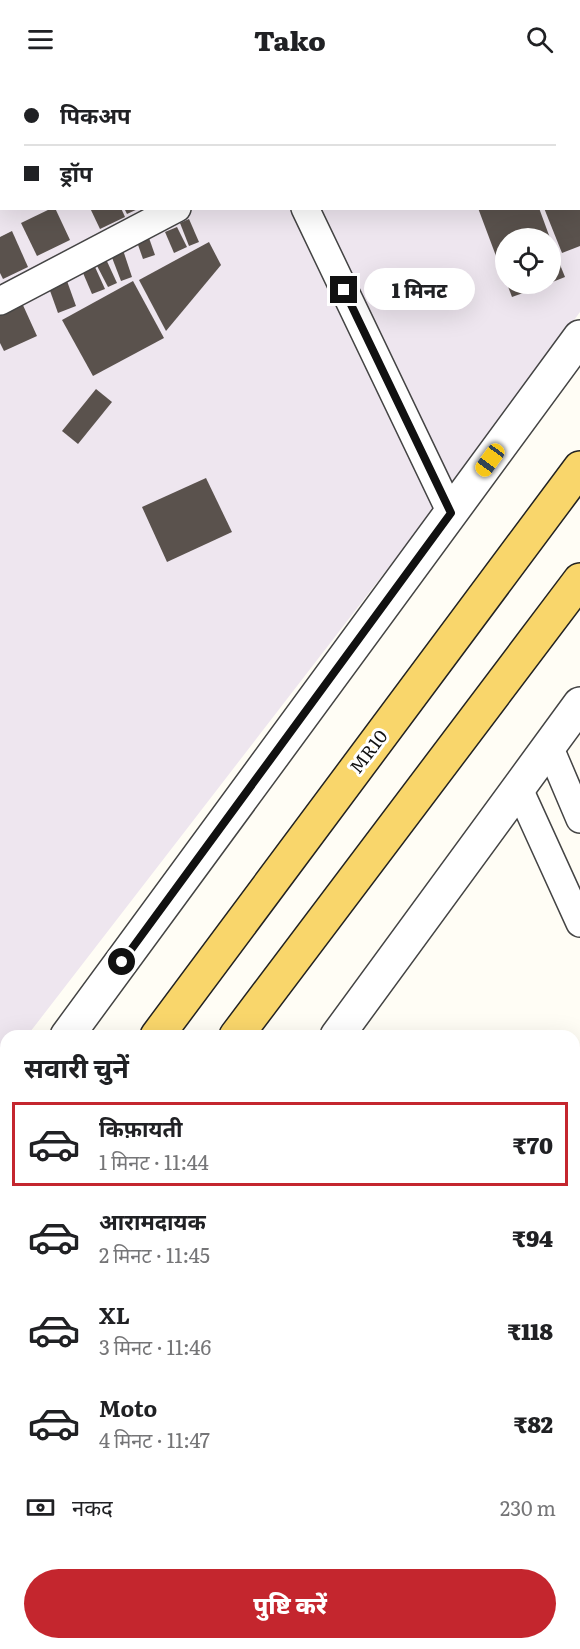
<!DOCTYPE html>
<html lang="hi">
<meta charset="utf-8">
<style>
:root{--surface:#fff;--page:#f6f6f6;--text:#202124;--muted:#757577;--line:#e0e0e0;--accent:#c4262e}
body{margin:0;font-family:Literata,"Noto Sans Devanagari",serif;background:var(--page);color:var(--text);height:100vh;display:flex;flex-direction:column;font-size:22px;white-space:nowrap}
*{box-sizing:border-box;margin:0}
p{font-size:20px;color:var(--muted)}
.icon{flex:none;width:33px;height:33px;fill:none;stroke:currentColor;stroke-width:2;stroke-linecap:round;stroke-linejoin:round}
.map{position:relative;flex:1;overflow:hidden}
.details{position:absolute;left:0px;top:952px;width:580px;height:620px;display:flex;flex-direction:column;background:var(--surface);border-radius:18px 18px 0 0;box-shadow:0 6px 24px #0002}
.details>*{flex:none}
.hud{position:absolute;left:0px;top:0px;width:580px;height:132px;box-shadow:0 6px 24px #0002;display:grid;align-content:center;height:132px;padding:0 24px;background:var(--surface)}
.buttons{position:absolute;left:495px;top:150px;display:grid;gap:12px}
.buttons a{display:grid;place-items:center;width:66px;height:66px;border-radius:50%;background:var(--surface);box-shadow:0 6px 24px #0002;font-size:30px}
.end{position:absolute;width:27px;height:27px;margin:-14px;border:8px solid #111;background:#fff;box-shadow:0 0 0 3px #fff}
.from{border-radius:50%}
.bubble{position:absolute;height:42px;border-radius:21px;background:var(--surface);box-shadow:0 6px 24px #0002;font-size:20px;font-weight:800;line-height:42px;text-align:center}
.car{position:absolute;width:18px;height:36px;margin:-18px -9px;border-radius:8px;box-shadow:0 0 4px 2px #0007;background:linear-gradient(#f5c518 24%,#345 0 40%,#f5c518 0 76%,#345 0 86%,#f5c518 0)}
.hud b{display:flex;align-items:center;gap:21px;height:57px;font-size:22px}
.hud b+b{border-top:2px solid var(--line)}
.hud i{width:15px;height:15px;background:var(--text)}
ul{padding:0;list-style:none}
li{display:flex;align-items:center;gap:18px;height:84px;margin:0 12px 9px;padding:0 12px;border:3px solid transparent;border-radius:0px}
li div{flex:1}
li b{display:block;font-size:22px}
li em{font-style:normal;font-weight:800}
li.selected{border-color:var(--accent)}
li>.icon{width:54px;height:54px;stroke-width:1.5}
h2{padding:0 24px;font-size:27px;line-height:72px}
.pay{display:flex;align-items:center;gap:15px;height:66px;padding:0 24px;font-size:22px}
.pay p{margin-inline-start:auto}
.primary-button{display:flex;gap:12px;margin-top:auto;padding:12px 24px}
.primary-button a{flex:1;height:69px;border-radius:36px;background:var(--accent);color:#fff;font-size:24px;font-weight:800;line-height:69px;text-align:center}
header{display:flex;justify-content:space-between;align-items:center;height:78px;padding:0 24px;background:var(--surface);font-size:27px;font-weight:800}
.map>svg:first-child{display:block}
.industrial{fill:#eee6ef;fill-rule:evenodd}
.building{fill:#5a524d}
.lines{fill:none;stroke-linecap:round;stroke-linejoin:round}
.minor-casing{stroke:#444;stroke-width:30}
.tertiary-casing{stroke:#444;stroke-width:36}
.primary-casing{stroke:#222;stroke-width:36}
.minor{stroke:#fff;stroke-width:27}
.tertiary{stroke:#fff;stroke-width:33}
.primary{stroke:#f9d66b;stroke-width:33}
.route{stroke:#111;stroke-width:8}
.labels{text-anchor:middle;stroke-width:6;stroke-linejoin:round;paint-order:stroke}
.street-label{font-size:18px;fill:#111;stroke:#fff}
</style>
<header><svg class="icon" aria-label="menu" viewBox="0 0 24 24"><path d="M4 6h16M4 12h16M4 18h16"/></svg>Tako<svg class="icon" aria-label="search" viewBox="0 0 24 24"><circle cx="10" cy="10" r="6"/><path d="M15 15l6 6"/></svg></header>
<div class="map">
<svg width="580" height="1571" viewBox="0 0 580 1571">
<rect width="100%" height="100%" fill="#fffdf5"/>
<path class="industrial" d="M0 0H580V234L483 367 27 958H6V986L0 994ZM2 2H579V130H2ZM506 160H550V206H506Z"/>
<g class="building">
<polygon points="52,130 55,130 70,162 37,178 21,145"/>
<polygon points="90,130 121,130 125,139 100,151"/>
<polygon points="124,130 140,130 127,136"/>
<polygon points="478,130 539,130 550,160 506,160 505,202"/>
<polygon points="544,130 580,130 580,168 562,175"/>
<polygon points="189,141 199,164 189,168 180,145"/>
<polygon points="177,149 187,169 174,175 165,154"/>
<polygon points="12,153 28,189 3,201 0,195 0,159"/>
<polygon points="149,160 155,177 143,181 137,164"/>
<polygon points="550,162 565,199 550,205"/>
<polygon points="209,164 221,187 166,253 139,202"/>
<polygon points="123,172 132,199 121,203 111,177"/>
<polygon points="105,179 117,205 108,209 95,184"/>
<polygon points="95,189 105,211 92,216 83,195"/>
<polygon points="67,203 76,228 58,235 49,210"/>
<polygon points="133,203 164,260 93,298 62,242"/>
<polygon points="507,206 548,206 512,219"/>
<polygon points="22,225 37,258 4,273 0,265 0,235"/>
<polygon points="96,311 112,324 78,366 62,353"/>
<polygon points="206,400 232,454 167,484 142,429"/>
</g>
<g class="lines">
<defs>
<g id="minor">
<polyline points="499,2 504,0"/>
<polyline points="305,130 451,435"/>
<polyline points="0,223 177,130"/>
<polyline points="549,668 580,741"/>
<polyline points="519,711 580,845"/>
<polyline points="372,1566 374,1571"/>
</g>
<g id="tertiary">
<polyline points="67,958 580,259"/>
<polyline points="337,958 580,626"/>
<polyline points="0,1050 6,1042"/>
<polyline points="574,1436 580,1436"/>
<polyline points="0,1439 6,1430"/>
<polyline points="0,1521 6,1520"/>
</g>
<g id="primary">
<polyline points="157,958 580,390"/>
<polyline points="236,958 580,502"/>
<polyline points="0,1182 6,1171"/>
<polyline points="0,1298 6,1289"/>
</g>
</defs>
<use href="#minor" class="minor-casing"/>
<use href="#tertiary" class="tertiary-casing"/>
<use href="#primary" class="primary-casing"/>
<use href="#minor" class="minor"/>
<use href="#tertiary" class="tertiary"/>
<use href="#primary" class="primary"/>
</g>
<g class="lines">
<polyline class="route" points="122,884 451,435 344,212"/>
</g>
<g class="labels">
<g class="street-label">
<text transform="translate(369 674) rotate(-53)" y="6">MR10</text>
</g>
</g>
</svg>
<div class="buttons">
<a><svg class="icon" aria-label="locate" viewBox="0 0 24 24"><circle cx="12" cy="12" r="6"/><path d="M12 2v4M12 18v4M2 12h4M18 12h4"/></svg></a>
</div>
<i class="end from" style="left:122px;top:884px"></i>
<i class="end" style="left:344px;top:212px"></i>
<div class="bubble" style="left:364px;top:190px;width:111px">1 मिनट</div>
<i class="car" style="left:490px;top:382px;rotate:216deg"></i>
<div class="hud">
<b><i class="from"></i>पिकअप</b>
<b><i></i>ड्रॉप</b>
</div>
<section class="details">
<h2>सवारी चुनें</h2>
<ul>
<li class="selected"><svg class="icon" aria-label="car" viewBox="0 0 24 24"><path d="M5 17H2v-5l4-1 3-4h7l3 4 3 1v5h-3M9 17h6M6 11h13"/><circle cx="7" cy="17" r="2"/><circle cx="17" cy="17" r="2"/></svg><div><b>किफ़ायती</b><p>1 मिनट · 11:44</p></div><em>₹70</em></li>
<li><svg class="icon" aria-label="car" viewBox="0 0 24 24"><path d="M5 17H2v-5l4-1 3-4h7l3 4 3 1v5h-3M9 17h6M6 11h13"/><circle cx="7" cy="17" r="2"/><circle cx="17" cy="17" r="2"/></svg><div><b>आरामदायक</b><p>2 मिनट · 11:45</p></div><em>₹94</em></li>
<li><svg class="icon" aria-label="car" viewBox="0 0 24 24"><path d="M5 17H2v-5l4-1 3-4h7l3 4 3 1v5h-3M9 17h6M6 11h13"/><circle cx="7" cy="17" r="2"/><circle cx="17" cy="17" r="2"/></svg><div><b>XL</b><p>3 मिनट · 11:46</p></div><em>₹118</em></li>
<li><svg class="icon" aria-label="car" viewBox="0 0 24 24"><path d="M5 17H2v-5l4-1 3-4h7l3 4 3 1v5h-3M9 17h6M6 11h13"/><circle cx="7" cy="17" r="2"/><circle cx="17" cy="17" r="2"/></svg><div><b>Moto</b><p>4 मिनट · 11:47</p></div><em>₹82</em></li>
</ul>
<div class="pay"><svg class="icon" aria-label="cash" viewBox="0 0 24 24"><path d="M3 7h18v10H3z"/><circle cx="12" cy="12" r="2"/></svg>नकद<p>230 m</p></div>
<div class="primary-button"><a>पुष्टि करें</a></div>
</section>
</div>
